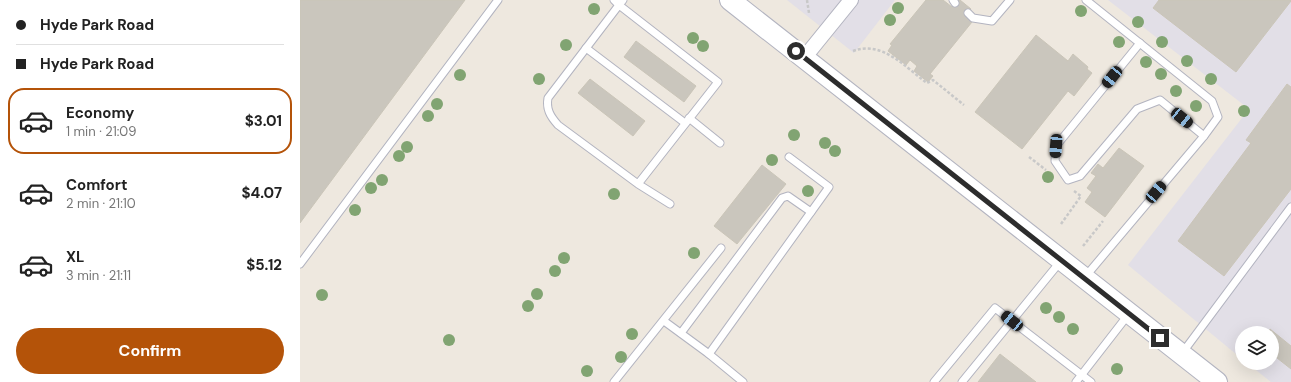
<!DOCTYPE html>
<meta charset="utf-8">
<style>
:root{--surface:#fff;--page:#f2f2f2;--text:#222;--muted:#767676;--line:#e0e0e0;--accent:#b45309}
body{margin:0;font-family:"DM Sans",sans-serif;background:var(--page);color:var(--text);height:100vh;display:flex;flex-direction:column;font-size:15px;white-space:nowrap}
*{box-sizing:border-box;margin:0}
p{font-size:13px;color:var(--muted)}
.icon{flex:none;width:22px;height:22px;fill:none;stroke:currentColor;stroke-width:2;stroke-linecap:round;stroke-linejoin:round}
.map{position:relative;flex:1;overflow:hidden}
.side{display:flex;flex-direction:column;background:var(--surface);width:300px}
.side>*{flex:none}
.guide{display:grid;align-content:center;height:88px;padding:0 16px;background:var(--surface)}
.fabs{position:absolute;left:935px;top:326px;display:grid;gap:8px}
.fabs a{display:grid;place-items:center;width:44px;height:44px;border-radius:50%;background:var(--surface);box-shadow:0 4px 16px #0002;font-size:20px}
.end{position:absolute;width:18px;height:18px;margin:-9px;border:5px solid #2d2d2d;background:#fff;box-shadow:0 0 0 2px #fff}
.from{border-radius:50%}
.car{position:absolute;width:12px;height:24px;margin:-12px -6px;border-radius:5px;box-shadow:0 0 3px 1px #0007;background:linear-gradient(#222 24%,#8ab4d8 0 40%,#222 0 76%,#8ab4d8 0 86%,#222 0)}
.guide b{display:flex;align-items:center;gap:14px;height:38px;font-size:15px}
.guide b+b{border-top:1px solid var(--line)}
.guide i{width:10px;height:10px;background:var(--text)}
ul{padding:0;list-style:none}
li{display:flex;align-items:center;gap:12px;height:66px;margin:0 8px 6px;padding:0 8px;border:2px solid transparent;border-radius:16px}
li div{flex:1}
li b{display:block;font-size:15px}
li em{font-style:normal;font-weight:700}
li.active{border-color:var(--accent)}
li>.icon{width:36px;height:36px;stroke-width:1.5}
.button{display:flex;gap:8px;margin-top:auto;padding:8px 16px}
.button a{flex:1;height:46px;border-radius:24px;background:var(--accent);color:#fff;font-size:16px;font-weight:700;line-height:46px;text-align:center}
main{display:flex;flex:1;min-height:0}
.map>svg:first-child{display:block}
.industrial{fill:#e2dfe7}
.building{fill:#cac6bd;stroke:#cac5b8}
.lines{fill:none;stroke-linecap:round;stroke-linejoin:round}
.service-casing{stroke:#b3b4c0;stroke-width:9}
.minor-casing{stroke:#b3b4c0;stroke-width:16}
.secondary-casing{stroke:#b3b4c0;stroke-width:22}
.path{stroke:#c8c8c8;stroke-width:2.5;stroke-dasharray:3 2;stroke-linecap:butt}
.service{stroke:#fff;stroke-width:7}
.minor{stroke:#fff;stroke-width:14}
.secondary{stroke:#fff;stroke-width:20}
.tree{fill:#81a472}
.route{stroke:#2d2d2d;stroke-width:5}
</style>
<main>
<section class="side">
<div class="guide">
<b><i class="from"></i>Hyde Park Road</b>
<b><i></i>Hyde Park Road</b>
</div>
<ul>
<li class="active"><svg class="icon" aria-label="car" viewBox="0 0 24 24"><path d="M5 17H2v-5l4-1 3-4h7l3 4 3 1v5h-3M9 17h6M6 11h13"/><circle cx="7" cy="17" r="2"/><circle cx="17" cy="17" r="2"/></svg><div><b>Economy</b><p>1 min · 21:09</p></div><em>$3.01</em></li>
<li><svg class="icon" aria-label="car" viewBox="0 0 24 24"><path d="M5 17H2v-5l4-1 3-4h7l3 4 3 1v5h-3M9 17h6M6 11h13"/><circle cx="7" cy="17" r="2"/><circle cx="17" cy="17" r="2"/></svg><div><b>Comfort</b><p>2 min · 21:10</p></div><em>$4.07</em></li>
<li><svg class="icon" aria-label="car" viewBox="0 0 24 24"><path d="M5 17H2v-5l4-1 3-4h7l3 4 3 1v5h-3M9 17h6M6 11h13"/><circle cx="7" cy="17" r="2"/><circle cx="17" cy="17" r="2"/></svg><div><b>XL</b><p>3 min · 21:11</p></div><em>$5.12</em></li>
</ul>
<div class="button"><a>Confirm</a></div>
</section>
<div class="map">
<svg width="991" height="382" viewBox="0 0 991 382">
<rect width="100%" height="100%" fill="#eee8df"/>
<g class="industrial">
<polygon points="487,0 595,0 554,53"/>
<polygon points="808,0 991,0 991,382 971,382 947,363 972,363 972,333 942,333 942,359 828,265 949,109"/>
</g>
<g class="building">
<polygon points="0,0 165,0 0,223"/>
<polygon points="626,0 643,0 652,7 657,0 660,0 671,9 665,16 672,22 630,74 633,76 628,82 614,71 617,66 610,60 606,65 588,51 592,45 590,44"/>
<polygon points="859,0 991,0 991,1 936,72 853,8"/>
<polygon points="736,35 768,61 773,54 788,67 787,69 792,73 774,96 768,91 722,149 675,112"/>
<polygon points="336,41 396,86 384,102 324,57"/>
<polygon points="290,79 345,121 333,136 278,93"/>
<polygon points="987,84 991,87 991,189 924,276 878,241 951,143 946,140"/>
<polygon points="819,148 844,166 805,217 785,202 792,192 787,188 796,176 791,173 798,164 803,168"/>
<polygon points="462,165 486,184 437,244 414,226"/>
<polygon points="970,329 991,346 991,369 972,354 972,333 967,333"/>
<polygon points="700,354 736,382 678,382"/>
</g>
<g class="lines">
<defs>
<g id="service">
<polyline points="314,0 319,5 323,0"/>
<polyline points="653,0 655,3"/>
<polyline points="668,13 673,18 692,21 710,0"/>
<polyline points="840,43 756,146 755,161 768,180 780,176 837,109 860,100 904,136"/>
<polyline points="286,48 385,123"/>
<polyline points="389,118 420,143"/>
<path d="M338 184 418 82 319 5 248 98C246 109 250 116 258 125L338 184 370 204"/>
<polyline points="0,264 198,0"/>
<polyline points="785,277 904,136 918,117 912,101 786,0"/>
<polyline points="364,321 409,354 443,382"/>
<polyline points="381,333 482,198 488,196 511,212"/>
<polyline points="883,352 991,207"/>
<polyline points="409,354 529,187 489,157"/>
<polyline points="314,382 421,248"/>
<polyline points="634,382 695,308 791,382"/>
<polyline points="662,382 760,262"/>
<polyline points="776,382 828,315"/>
</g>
<polyline id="minor" points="504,58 551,0"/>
<polyline id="secondary" points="430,0 917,382"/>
</defs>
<use href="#service" class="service-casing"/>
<use href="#minor" class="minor-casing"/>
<use href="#secondary" class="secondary-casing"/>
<g class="path">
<polyline points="507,0 509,13"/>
<path d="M553 51C582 40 605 67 627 83L633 80 664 105"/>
<polyline points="729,157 746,170"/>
<polyline points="761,224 781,196 774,191"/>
<polyline points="783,246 803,221"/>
</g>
<use href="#service" class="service"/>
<use href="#minor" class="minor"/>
<use href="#secondary" class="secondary"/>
</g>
<g class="tree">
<circle cx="598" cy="8" r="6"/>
<circle cx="294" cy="9" r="6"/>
<circle cx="781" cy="11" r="6"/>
<circle cx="590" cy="20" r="6"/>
<circle cx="838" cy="22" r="6"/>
<circle cx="393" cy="38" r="6"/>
<circle cx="819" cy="42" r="6"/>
<circle cx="862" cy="42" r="6"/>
<circle cx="266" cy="45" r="6"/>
<circle cx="403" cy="46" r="6"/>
<circle cx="887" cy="61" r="6"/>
<circle cx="846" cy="62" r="6"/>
<circle cx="861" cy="74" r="6"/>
<circle cx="160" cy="75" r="6"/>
<circle cx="239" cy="79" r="6"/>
<circle cx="911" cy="79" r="6"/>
<circle cx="876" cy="91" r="6"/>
<circle cx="137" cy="104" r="6"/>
<circle cx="896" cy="106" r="6"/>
<circle cx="944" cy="111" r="6"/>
<circle cx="128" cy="116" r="6"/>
<circle cx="494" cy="135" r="6"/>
<circle cx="525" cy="143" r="6"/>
<circle cx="107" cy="147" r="6"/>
<circle cx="535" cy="151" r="6"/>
<circle cx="99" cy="156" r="6"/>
<circle cx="472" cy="160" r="6"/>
<circle cx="748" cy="177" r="6"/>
<circle cx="82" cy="180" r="6"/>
<circle cx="71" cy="188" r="6"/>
<circle cx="508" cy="191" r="6"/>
<circle cx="314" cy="194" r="6"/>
<circle cx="55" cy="210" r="6"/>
<circle cx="394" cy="253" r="6"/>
<circle cx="264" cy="258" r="6"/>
<circle cx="255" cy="271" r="6"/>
<circle cx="237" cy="294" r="6"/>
<circle cx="22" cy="295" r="6"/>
<circle cx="228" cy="306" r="6"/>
<circle cx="746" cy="308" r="6"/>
<circle cx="759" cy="317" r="6"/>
<circle cx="773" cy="329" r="6"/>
<circle cx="332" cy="334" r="6"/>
<circle cx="149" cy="340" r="6"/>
<circle cx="321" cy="357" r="6"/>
<circle cx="817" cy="369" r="6"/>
<circle cx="287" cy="371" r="6"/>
</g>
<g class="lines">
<polyline class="route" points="496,51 860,338"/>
</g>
</svg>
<div class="fabs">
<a><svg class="icon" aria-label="layers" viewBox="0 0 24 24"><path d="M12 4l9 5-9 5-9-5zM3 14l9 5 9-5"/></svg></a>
</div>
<i class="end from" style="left:496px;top:51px"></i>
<i class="end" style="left:860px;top:338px"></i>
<i class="car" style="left:812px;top:77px;rotate:219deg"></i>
<i class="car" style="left:882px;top:118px;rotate:129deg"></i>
<i class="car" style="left:756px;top:146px;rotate:184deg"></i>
<i class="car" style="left:856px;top:192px;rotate:40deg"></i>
<i class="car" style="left:712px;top:321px;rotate:309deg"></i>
</div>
</main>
